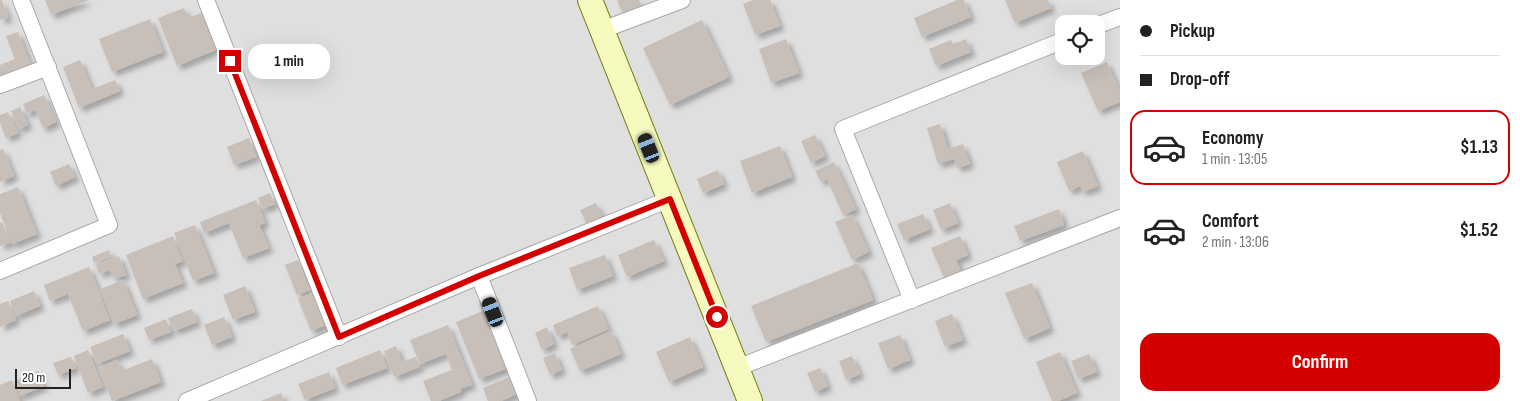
<!DOCTYPE html>
<meta charset="utf-8">
<style>
:root{--surface:#fff;--page:#f6f6f6;--text:#222;--muted:#767676;--line:#e0e0e0;--accent:#d40000}
body{margin:0;font-family:"Sofia Sans Condensed",sans-serif;background:var(--page);color:var(--text);height:100vh;display:flex;flex-direction:column;font-size:19px;white-space:nowrap}
*{box-sizing:border-box;margin:0}
p{font-size:16px;color:var(--muted)}
.icon{flex:none;width:28px;height:28px;fill:none;stroke:currentColor;stroke-width:2;stroke-linecap:round;stroke-linejoin:round}
.map{position:relative;flex:1;overflow:hidden}
.drawer{display:flex;flex-direction:column;background:var(--surface);width:400px}
.drawer>*{flex:none}
.guide{display:grid;align-content:center;height:110px;padding:0 20px;background:var(--surface)}
.fabs{position:absolute;left:1055px;top:15px;display:grid;gap:10px}
.fabs a{display:grid;place-items:center;width:50px;height:50px;border-radius:10px;background:var(--surface);box-shadow:0 5px 20px #0002;font-size:25px}
.scale{position:absolute;left:15px;bottom:12px;width:56px;box-sizing:border-box;padding-left:5px;border:2px solid #222;border-top:0;font-size:14px;line-height:18px;white-space:nowrap;color:#222;-webkit-text-stroke:4px #fff;paint-order:stroke}
.end{position:absolute;width:22px;height:22px;margin:-11px;border:6px solid #d40000;background:#fff;box-shadow:0 0 0 2px #fff}
.from{border-radius:50%}
.bubble{position:absolute;height:35px;border-radius:15px;background:var(--surface);box-shadow:0 5px 20px #0002;font-size:16px;font-weight:700;line-height:35px;text-align:center}
.car{position:absolute;width:15px;height:30px;margin:-15px -8px;border-radius:6px;box-shadow:0 0 4px 1px #0007;background:linear-gradient(#222 24%,#8ab4d8 0 40%,#222 0 76%,#8ab4d8 0 86%,#222 0)}
.guide b{display:flex;align-items:center;gap:18px;height:48px;font-size:19px}
.guide b+b{border-top:1px solid var(--line)}
.guide i{width:12px;height:12px;background:var(--text)}
ul{padding:0;list-style:none}
li{display:flex;align-items:center;gap:15px;height:75px;margin:0 10px 8px;padding:0 10px;border:2px solid transparent;border-radius:15px}
li div{flex:1}
li b{display:block;font-size:19px}
li em{font-style:normal;font-weight:700}
li.current{border-color:var(--accent)}
li>.icon{width:45px;height:45px;stroke-width:1.5}
.cta{display:flex;gap:10px;margin-top:auto;padding:10px 20px}
.cta a{flex:1;height:58px;border-radius:15px;background:var(--accent);color:#fff;font-size:20px;font-weight:700;line-height:58px;text-align:center}
main{display:flex;flex:1;min-height:0}
.map>svg:first-child{display:block}
.residential{fill:#e0dfdf;fill-rule:evenodd}
.building{fill:#c7bfb8;filter:url(#shadow)}
.lines{fill:none;stroke-linecap:round;stroke-linejoin:round}
.street-casing{stroke:#a9a9a9;stroke-width:18}
.secondary-casing{stroke:#707d05;stroke-width:26}
.street{stroke:#fff;stroke-width:16}
.secondary{stroke:#f7fabf;stroke-width:24}
.route{stroke:#d40000;stroke-width:6}
</style>
<main>
<div class="map">
<svg width="1120" height="401" viewBox="0 0 1120 401">
<defs>
<filter id="shadow"><feDropShadow dx="4.5" dy="4.5" stdDeviation="2.5" flood-color="#0004"/></filter>
</defs>
<rect width="100%" height="100%" fill="#f2efe9"/>
<path class="residential" d="M0 0H1120V401H0ZM1064 24H1096V56H1064Z"/>
<g class="building">
<polygon points="0,0 2,0 8,18 0,20"/>
<polygon points="45,0 89,0 51,15"/>
<polygon points="617,0 639,0 642,7 623,15"/>
<polygon points="753,0 770,0 780,26 755,35 743,4"/>
<polygon points="957,0 964,0 971,17 922,37 914,18"/>
<polygon points="1005,0 1048,0 1051,8 1015,23"/>
<polygon points="184,8 188,18 204,12 218,49 177,66 158,18"/>
<polygon points="150,19 163,52 112,72 99,39"/>
<polygon points="702,20 729,77 670,105 643,48"/>
<polygon points="18,32 31,66 0,78 0,65 15,59 6,36"/>
<polygon points="786,39 799,73 771,83 759,49"/>
<polygon points="966,39 971,52 936,66 929,49 951,40 953,44"/>
<polygon points="80,60 92,89 115,80 120,91 79,108 63,67"/>
<polygon points="1107,62 1120,92 1120,102 1098,111 1081,73"/>
<polygon points="44,95 56,122 43,128 35,110 27,114 23,104"/>
<polygon points="20,107 28,125 19,129 11,111"/>
<polygon points="8,112 18,133 6,138 0,123 0,115"/>
<polygon points="940,124 948,149 963,144 970,164 957,168 954,159 938,164 927,128"/>
<polygon points="815,135 825,156 811,163 801,141"/>
<polygon points="249,138 256,157 234,165 227,147"/>
<polygon points="780,146 792,177 752,193 740,161"/>
<polygon points="3,149 14,176 0,182 0,150"/>
<polygon points="1083,151 1098,186 1083,192 1080,186 1069,191 1057,162"/>
<polygon points="834,162 856,209 843,215 827,179 821,182 815,171"/>
<polygon points="69,164 75,177 56,186 50,172"/>
<polygon points="718,170 724,184 703,193 697,179"/>
<polygon points="18,187 37,234 12,244 0,213 0,194"/>
<polygon points="270,193 275,204 262,209 258,198"/>
<polygon points="256,200 265,223 259,225 269,248 243,258 229,223 204,233 200,222"/>
<polygon points="596,203 602,217 587,224 580,210"/>
<polygon points="950,203 958,223 941,230 933,210"/>
<polygon points="1059,209 1064,225 1020,241 1014,226"/>
<polygon points="923,214 930,229 904,240 897,224"/>
<polygon points="852,215 869,252 852,260 835,222"/>
<polygon points="2,222 10,243 0,246 0,223"/>
<polygon points="195,225 214,273 193,281 174,233"/>
<polygon points="173,236 183,261 175,264 183,283 143,299 126,255"/>
<polygon points="960,236 968,255 956,260 962,274 945,280 931,248"/>
<polygon points="654,240 664,261 627,277 618,255"/>
<polygon points="109,250 111,256 94,263 92,257"/>
<polygon points="605,255 613,276 577,290 569,268"/>
<polygon points="119,256 126,275 114,279 110,270 99,274 96,265"/>
<polygon points="298,260 310,290 297,295 285,265"/>
<polygon points="858,263 873,300 766,342 751,306"/>
<polygon points="89,267 110,320 83,331 68,294 50,301 44,285"/>
<polygon points="123,280 137,315 114,324 100,289"/>
<polygon points="1032,283 1050,328 1024,339 1005,293"/>
<polygon points="245,286 255,312 233,320 223,295"/>
<polygon points="34,291 40,306 16,316 10,301"/>
<polygon points="313,293 326,325 311,331 298,299"/>
<polygon points="8,301 16,320 0,327 0,304"/>
<polygon points="598,306 609,329 572,345 567,332 557,336 553,325"/>
<polygon points="490,308 513,366 479,379 456,322"/>
<polygon points="192,309 197,322 174,331 168,318"/>
<polygon points="952,314 963,340 945,347 935,321"/>
<polygon points="224,317 232,337 212,345 204,325"/>
<polygon points="166,319 171,332 149,340 144,328"/>
<polygon points="448,325 472,385 460,389 461,392 439,401 431,401 423,381 452,370 446,354 420,364 410,340"/>
<polygon points="547,327 554,344 542,350 535,333"/>
<polygon points="611,331 621,354 580,371 570,349"/>
<polygon points="123,334 130,351 97,364 90,347"/>
<polygon points="900,335 910,360 888,369 878,343"/>
<polygon points="690,337 703,367 669,382 656,352"/>
<polygon points="396,346 402,362 416,357 420,367 394,377 384,351"/>
<polygon points="88,350 103,387 88,393 74,356"/>
<polygon points="380,350 387,368 342,385 336,368"/>
<polygon points="1060,352 1077,393 1058,401 1052,401 1036,362"/>
<polygon points="555,353 562,370 550,375 543,358"/>
<polygon points="1089,354 1097,372 1078,379 1071,361"/>
<polygon points="852,356 860,374 846,380 839,361"/>
<polygon points="71,357 76,368 58,375 53,363"/>
<polygon points="152,359 161,382 112,401 99,368 117,360 121,371"/>
<polygon points="820,368 828,386 815,392 807,373"/>
<polygon points="38,371 44,386 20,396 14,381"/>
<polygon points="329,372 335,388 305,400 298,384"/>
<polygon points="514,375 521,392 501,401 488,401 483,388"/>
<polygon points="12,380 20,401 0,401 0,385"/>
<polygon points="281,393 284,401 261,401"/>
</g>
<g class="lines">
<defs>
<g id="street">
<polyline points="206,0 339,337"/>
<polyline points="1096,26 1120,17"/>
<polyline points="602,30 682,0"/>
<polyline points="0,85 48,67"/>
<polyline points="0,271 109,225 21,0"/>
<polyline points="479,276 528,401"/>
<polyline points="912,300 843,129 1064,40"/>
<polyline points="737,368 1120,218"/>
<polyline points="187,401 479,276 670,199"/>
</g>
<polyline id="secondary" points="590,0 750,401"/>
</defs>
<use href="#street" class="street-casing"/>
<use href="#secondary" class="secondary-casing"/>
<use href="#street" class="street"/>
<use href="#secondary" class="secondary"/>
</g>
<g class="lines">
<polyline class="route" points="230,61 339,337 479,276 670,199 717,317"/>
</g>
</svg>
<div class="fabs">
<a><svg class="icon" aria-label="locate" viewBox="0 0 24 24"><circle cx="12" cy="12" r="6"/><path d="M12 2v4M12 18v4M2 12h4M18 12h4"/></svg></a>
</div>
<div class="scale">20 m</div>
<i class="end from" style="left:717px;top:317px"></i>
<i class="end" style="left:230px;top:61px"></i>
<div class="bubble" style="left:248px;top:44px;width:82px">1 min</div>
<i class="car" style="left:649px;top:148px;rotate:338deg"></i>
<i class="car" style="left:493px;top:312px;rotate:339deg"></i>
</div>
<section class="drawer">
<div class="guide">
<b><i class="from"></i>Pickup</b>
<b><i></i>Drop-off</b>
</div>
<ul>
<li class="current"><svg class="icon" aria-label="car" viewBox="0 0 24 24"><path d="M5 17H2v-5l4-1 3-4h7l3 4 3 1v5h-3M9 17h6M6 11h13"/><circle cx="7" cy="17" r="2"/><circle cx="17" cy="17" r="2"/></svg><div><b>Economy</b><p>1 min · 13:05</p></div><em>$1.13</em></li>
<li><svg class="icon" aria-label="car" viewBox="0 0 24 24"><path d="M5 17H2v-5l4-1 3-4h7l3 4 3 1v5h-3M9 17h6M6 11h13"/><circle cx="7" cy="17" r="2"/><circle cx="17" cy="17" r="2"/></svg><div><b>Comfort</b><p>2 min · 13:06</p></div><em>$1.52</em></li>
</ul>
<div class="cta"><a>Confirm</a></div>
</section>
</main>
